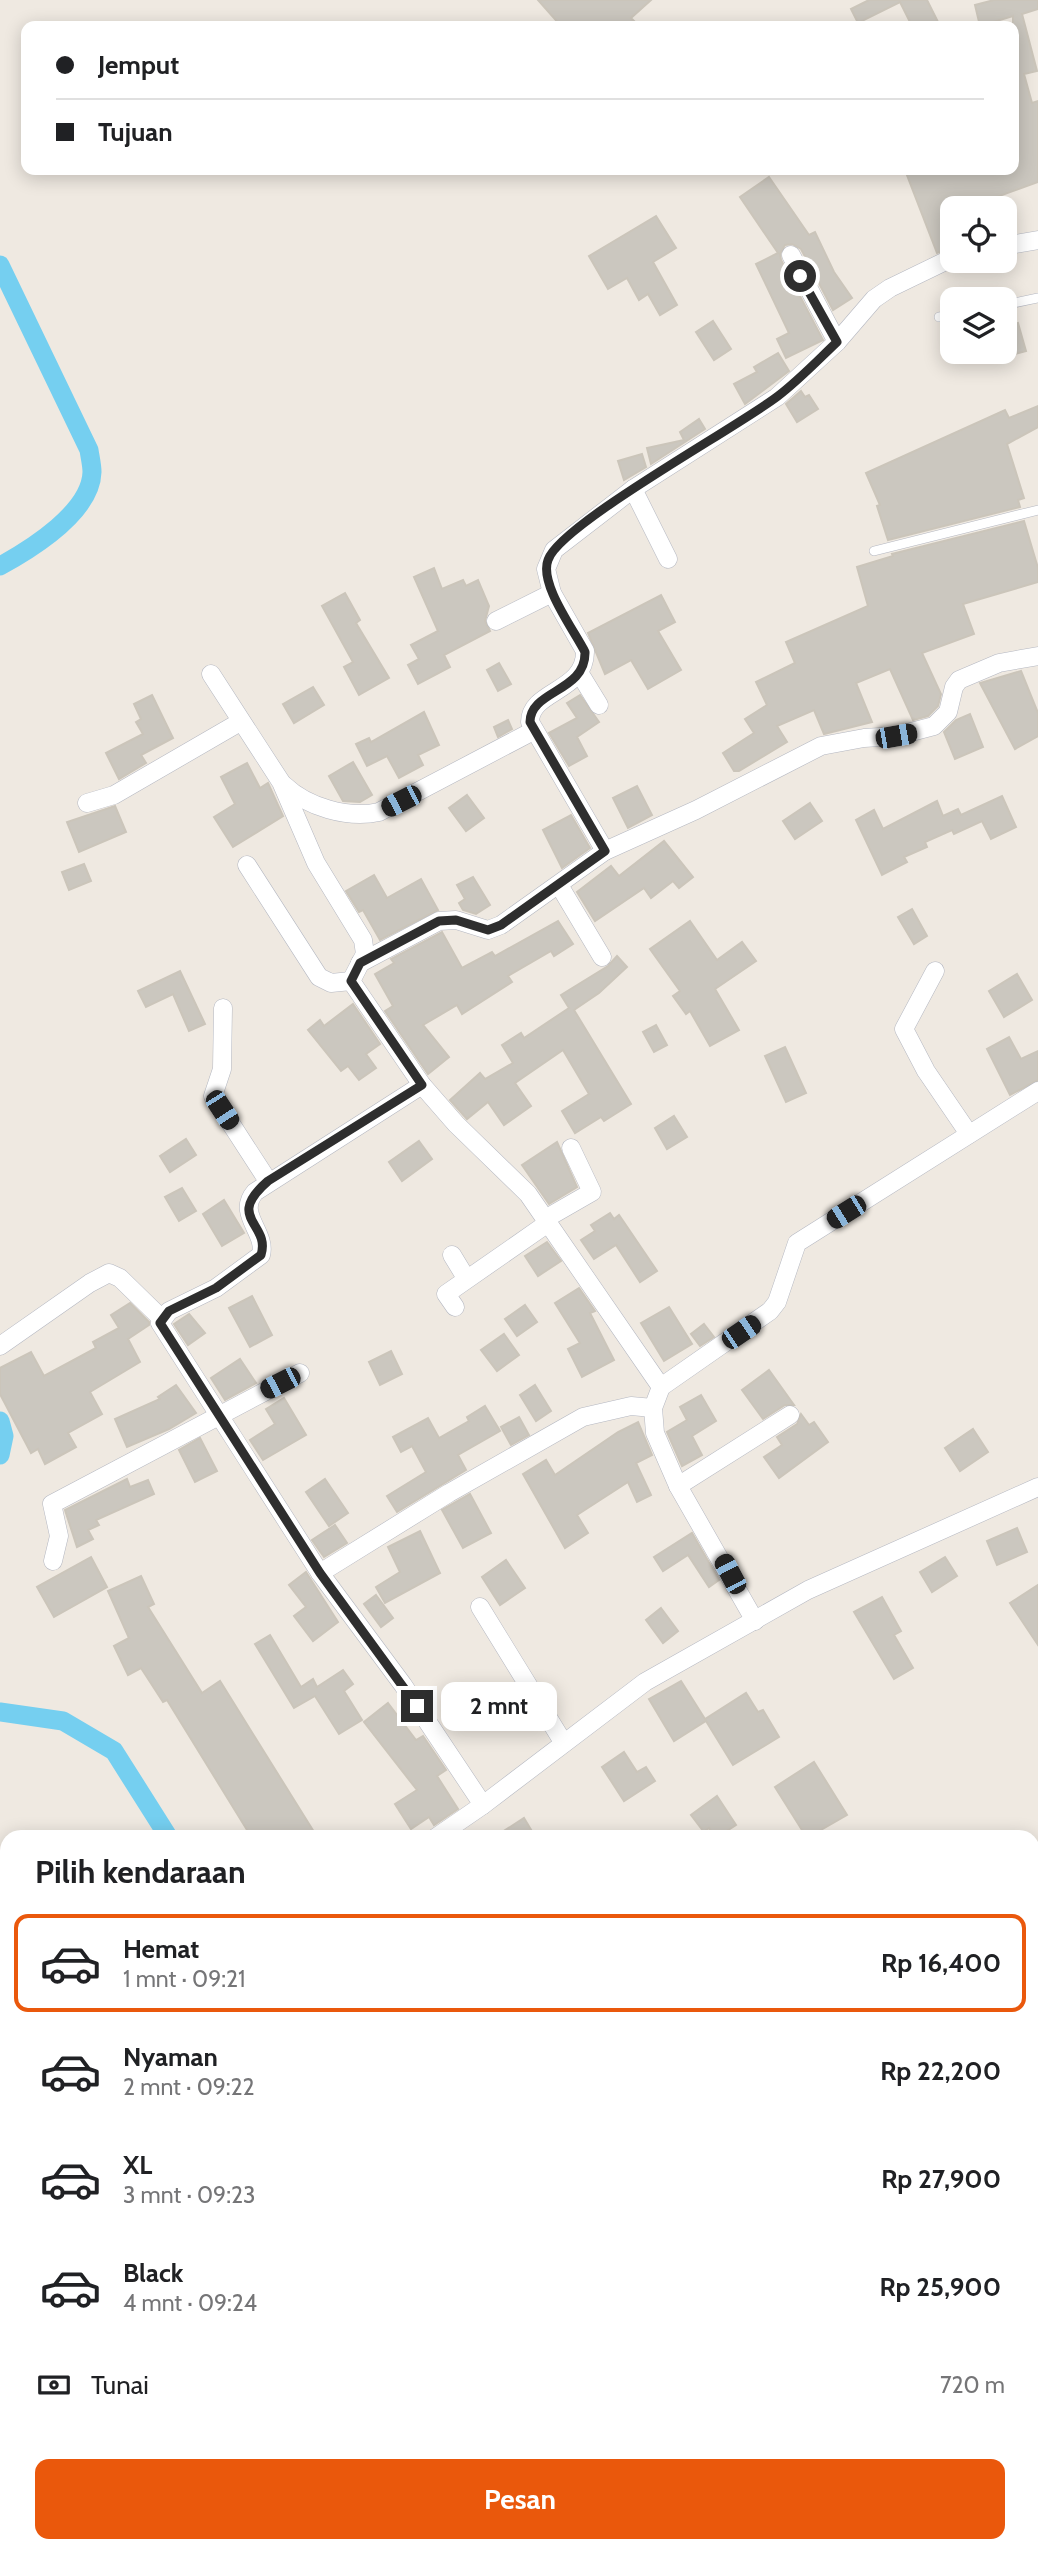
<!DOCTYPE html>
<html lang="id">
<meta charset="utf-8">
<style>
:root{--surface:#fff;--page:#f6f6f6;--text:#202124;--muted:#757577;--line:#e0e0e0;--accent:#ea580c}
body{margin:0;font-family:Cabin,sans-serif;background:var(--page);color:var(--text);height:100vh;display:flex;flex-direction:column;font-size:26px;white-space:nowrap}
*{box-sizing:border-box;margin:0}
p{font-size:23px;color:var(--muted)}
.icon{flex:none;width:38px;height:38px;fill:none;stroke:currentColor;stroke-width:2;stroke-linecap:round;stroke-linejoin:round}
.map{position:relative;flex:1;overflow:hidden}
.sheet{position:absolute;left:0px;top:1830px;width:1040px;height:723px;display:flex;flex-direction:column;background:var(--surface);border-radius:21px 21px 0 0;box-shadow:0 4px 18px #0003}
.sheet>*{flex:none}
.guide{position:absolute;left:21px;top:21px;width:998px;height:154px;border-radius:14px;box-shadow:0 4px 18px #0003;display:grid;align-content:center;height:154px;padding:0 35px;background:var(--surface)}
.tools{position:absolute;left:940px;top:196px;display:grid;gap:14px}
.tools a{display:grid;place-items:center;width:77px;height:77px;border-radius:14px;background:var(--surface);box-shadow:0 4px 18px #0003;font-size:35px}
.end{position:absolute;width:32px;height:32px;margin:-16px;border:9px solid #2e2e2e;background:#fff;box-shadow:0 0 0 4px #fff}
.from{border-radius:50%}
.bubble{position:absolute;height:49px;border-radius:14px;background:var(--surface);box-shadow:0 4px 18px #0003;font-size:23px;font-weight:700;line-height:49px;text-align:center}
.car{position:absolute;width:21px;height:42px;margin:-21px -10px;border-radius:9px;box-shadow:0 0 5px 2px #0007;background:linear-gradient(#222 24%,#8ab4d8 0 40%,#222 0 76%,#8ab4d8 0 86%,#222 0)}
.guide b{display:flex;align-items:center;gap:24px;height:66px;font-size:26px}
.guide b+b{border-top:2px solid var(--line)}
.guide i{width:18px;height:18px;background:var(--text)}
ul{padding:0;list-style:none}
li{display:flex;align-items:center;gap:21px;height:98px;margin:0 14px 10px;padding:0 21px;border:4px solid transparent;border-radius:14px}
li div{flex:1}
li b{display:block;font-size:26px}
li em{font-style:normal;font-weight:700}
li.selected{border-color:var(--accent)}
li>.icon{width:63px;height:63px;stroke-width:1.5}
h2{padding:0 35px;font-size:32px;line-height:84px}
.pay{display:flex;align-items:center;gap:18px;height:77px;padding:0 35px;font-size:26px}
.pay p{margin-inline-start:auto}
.primary-button{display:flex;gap:14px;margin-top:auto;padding:14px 35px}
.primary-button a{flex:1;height:80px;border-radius:14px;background:var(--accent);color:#fff;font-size:28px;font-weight:700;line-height:80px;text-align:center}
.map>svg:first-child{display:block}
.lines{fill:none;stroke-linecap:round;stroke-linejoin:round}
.canal{stroke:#75cff0;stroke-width:19}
.building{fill:#cbc7bf;stroke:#cbc5ba;stroke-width:2}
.service-casing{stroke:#b4b7c1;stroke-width:10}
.minor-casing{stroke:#b4b7c1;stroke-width:19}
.motorway-casing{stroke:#c9c9c9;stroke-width:35}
.service{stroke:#fff;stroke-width:9}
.minor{stroke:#fff;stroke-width:18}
.motorway{stroke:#ffa35c;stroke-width:33}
.route{stroke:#2e2e2e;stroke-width:9}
</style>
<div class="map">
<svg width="1038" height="2552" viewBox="0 0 1038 2552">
<rect width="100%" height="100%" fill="#efe9e1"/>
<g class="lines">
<g class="canal">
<path d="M0 265 89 450C90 457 92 465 92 472 91 512 31 549 0 566"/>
<polyline points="0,1421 4,1436 0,1455"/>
<polyline points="0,1712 63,1721 114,1751 169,1838"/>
</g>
</g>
<g class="building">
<polygon points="538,0 651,0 631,18 639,26 561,26"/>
<polygon points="869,0 927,0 940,26 912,26 900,2 858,23 851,9"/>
<polygon points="994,0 1038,0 1038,9 1022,14 1037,71 1024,74 1032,103 1038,101 1038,182 966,208 952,208 952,247 937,253 905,170 1013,170 1013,16 980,26 975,5"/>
<polygon points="769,177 809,235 815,232 834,272 852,298 833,310 801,249 792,244 785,245 780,254 781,260 823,340 786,358 777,339 789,333 756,264 778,253 740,197"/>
<polygon points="656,216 676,248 653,262 677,305 660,315 648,294 639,300 627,278 608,289 589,256"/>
<polygon points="713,321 731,349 714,360 696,332"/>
<polygon points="1018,323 1026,351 1004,357 1004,327"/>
<polygon points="778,353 789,371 745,404 734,384 757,372 754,367"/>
<polygon points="801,391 805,397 809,395 818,409 797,422 786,404"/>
<polygon points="1038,406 1038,427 1007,444 1024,498 1018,500 1020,507 888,540 877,506 880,505 866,473 1005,410 1009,418"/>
<polygon points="699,419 705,429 651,464 647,448 684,440 680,432"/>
<polygon points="642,454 646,467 624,480 618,461"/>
<polygon points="1024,521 1038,568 1038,582 963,604 974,634 922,653 941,694 938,706 928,716 913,720 890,669 856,683 872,722 824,734 814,710 777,726 787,742 739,771 734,771 723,753 754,733 745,719 767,705 756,682 795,663 786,642 868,606 857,567 893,556 892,554"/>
<polygon points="434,568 442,589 463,580 466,586 478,580 489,606 485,621 490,631 444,655 450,667 418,684 408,665 419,659 411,645 438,631 414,577"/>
<polygon points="345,593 360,620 356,623 389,678 359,695 344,667 353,662 322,606"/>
<polygon points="661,595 675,622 658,631 681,670 648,689 631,660 605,674 588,633"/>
<polygon points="499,663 511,684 498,691 487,670"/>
<polygon points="1021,671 1038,713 1038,736 1015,749 980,683"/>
<polygon points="313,687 324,705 294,723 283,704"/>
<polygon points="152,695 173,738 141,755 146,763 119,779 106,753 143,734 136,722 141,719 134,704"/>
<polygon points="580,695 599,722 577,737 587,756 569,766 549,733 577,718 567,703"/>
<polygon points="424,712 439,745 418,755 423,765 399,778 387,756 367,766 356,744 369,738 371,742"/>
<polygon points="970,714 983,747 955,759 944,732 956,720"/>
<polygon points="508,720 512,729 498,737 494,727"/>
<polygon points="353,762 372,795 360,802 343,801 329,776"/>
<polygon points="247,763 260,788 268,783 283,816 233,847 214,817 235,804 221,777"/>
<polygon points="637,786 652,815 628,828 613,798"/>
<polygon points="467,795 484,818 466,831 449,808"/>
<polygon points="1002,796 1016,827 991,839 982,821 954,834 952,830 925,842 927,847 904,857 907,862 882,875 856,820 874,810 883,829 937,801 943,816 958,809 961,815"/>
<polygon points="810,803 822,821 795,839 783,821"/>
<polygon points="115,806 126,832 79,852 67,822"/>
<polygon points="571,815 590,848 562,868 543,830"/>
<polygon points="664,841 693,877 679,888 673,881 651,898 644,888 595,921 577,892 611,866 619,876"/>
<polygon points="84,864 91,881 69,890 62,872"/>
<polygon points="374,875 387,898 421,879 438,910 380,940 363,910 359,912 346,891"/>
<polygon points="473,877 490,905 476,914 463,910 459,903 465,899 457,885"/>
<polygon points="912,909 927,936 914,944 898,917"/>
<polygon points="558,921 573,944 554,956 551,951 508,976 512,982 462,1014 457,1005 423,1025 449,1057 428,1074 385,1011 393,1006 375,974 394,963 391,959 442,932 462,968 492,952 495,956"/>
<polygon points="690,921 717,960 742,942 756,961 715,989 739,1030 710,1046 690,1011 686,1014 673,996 680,991 650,949"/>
<polygon points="617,956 627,967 599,993 574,1010 631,1104 604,1121 601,1117 575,1133 562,1111 589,1094 563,1050 515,1083 531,1106 504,1125 488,1102 467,1119 450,1100 480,1073 485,1079 513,1063 502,1045 521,1033 524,1038 569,1008 561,995 608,966"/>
<polygon points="180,971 205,1024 189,1031 173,994 146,1007 138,991"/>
<polygon points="1017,974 1032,1000 1004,1017 989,991"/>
<polygon points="353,1004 380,1044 366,1054 376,1068 359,1080 348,1066 341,1071 308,1030 320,1020 324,1026"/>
<polygon points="656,1025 667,1045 654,1052 643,1032"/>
<polygon points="1009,1037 1021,1059 1038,1051 1038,1080 1010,1095 987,1049"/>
<polygon points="785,1047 806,1093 786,1102 765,1056"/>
<polygon points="674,1116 687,1137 667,1149 655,1128"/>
<polygon points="186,1139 196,1155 170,1172 160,1156"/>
<polygon points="419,1141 432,1159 402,1181 389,1162"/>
<polygon points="557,1142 577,1187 549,1204 522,1165"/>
<polygon points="182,1188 196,1211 179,1221 165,1197"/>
<polygon points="224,1200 244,1233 222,1246 203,1214"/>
<polygon points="610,1213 614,1219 619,1215 657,1271 640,1282 616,1245 594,1259 581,1240 595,1231 591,1225"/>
<polygon points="547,1242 561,1261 538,1276 525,1256"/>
<polygon points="579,1288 595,1311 590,1313 614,1360 582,1377 568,1349 580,1343 555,1303"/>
<polygon points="252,1296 272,1335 250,1347 229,1308"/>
<polygon points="130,1303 149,1322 149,1325 128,1339 140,1362 90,1392 102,1414 68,1433 76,1447 45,1464 38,1449 31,1453 0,1394 0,1368 31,1352 44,1376 96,1348 93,1342 119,1328 111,1315"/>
<polygon points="525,1305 537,1322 517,1336 505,1319"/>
<polygon points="669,1307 692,1344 664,1361 641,1323"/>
<polygon points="189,1314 205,1333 188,1345 174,1324"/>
<polygon points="704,1324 714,1337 700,1346 691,1334"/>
<polygon points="504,1334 519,1355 497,1371 481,1350"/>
<polygon points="391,1351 402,1374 380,1385 369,1362"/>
<polygon points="240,1359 256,1383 225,1400 211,1378"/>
<polygon points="769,1370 794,1405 785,1405 763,1419 742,1390"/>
<polygon points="176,1385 196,1413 169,1429 127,1447 115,1419 160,1399 158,1397"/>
<polygon points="535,1385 551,1411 536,1421 520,1395"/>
<polygon points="701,1395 716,1421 692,1436 702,1455 682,1466 667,1432 687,1420 680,1407"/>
<polygon points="284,1398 306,1435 263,1460 250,1440 275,1424 266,1409"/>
<polygon points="485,1406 500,1431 458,1455 466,1470 397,1512 387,1496 426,1472 412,1446 401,1452 393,1437 428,1418 439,1438 469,1421 467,1417"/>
<polygon points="801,1414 809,1425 814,1422 828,1442 779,1478 764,1457 782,1445 777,1437 797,1424"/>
<polygon points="519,1417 529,1435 511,1445 501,1427"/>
<polygon points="638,1422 652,1455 636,1463 651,1495 637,1502 628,1482 577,1515 588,1533 565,1548 523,1474 546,1460 555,1475 618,1432"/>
<polygon points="973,1429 988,1452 960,1471 945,1448"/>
<polygon points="200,1438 217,1471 195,1482 179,1450"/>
<polygon points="127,1479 130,1487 148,1480 154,1494 96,1520 99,1525 88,1530 93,1539 77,1547 65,1510"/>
<polygon points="325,1479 348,1513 329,1526 306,1492"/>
<polygon points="470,1494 491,1533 463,1548 442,1510"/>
<polygon points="335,1525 347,1543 324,1557 312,1540"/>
<polygon points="1017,1528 1027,1552 997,1565 987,1541"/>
<polygon points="420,1531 440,1573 385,1603 376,1587 400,1572 388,1547"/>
<polygon points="692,1533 719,1580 709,1587 688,1555 663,1571 654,1557"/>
<polygon points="91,1557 107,1587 54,1617 37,1587"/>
<polygon points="945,1557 957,1576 932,1592 920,1572"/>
<polygon points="506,1560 525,1588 500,1605 482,1577"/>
<polygon points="306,1572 338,1622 313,1641 294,1616 306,1607 289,1585"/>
<polygon points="141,1576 154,1604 148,1607 202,1693 220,1681 314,1832 304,1838 252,1838 167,1700 163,1702 141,1668 128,1675 114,1646 129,1638 108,1591"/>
<polygon points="1038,1585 1038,1645 1010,1603"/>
<polygon points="376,1595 393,1618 381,1627 364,1604"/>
<polygon points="882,1597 901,1631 894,1635 913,1668 894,1679 854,1612"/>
<polygon points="661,1608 678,1631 663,1643 646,1620"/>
<polygon points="270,1635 301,1687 313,1679 317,1687 343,1670 353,1684 344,1691 362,1720 339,1734 315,1696 294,1708 255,1644"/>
<polygon points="681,1681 705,1719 746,1693 758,1712 763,1710 779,1737 733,1765 706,1721 674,1741 649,1699"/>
<polygon points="388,1703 416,1740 423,1736 446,1770 437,1776 458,1809 434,1825 429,1817 411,1829 395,1804 417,1790 364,1722"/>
<polygon points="624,1752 637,1772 646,1767 655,1781 624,1801 602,1767"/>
<polygon points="814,1762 847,1815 807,1838 775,1787"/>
<polygon points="717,1796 736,1825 716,1838 709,1828 704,1832 691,1815"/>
<polygon points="524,1818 536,1838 493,1838"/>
</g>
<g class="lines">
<defs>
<g id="service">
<polyline points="1004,305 1038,298"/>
<polyline points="939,317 952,315"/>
<polyline points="874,551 1038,510"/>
</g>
<g id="minor">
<polyline points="1004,246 1038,240"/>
<polyline points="791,255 837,342"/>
<polyline points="633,489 668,559"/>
<polyline points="496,621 552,593"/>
<polyline points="211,674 281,782 316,863 363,940 365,954 351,981 422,1085 456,1124 528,1194 661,1387"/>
<polyline points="580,674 599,705"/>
<path d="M284 785C307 807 348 819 379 812L533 731"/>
<polyline points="87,803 114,795 240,722"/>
<path d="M605 851 530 722C530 690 586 692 585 651L552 593 546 569 554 550 633 489 777 397 837 342 874 299 890 288 952 258"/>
<polyline points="247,865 319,977 331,983 351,981"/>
<polyline points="559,885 602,957"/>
<polyline points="360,963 439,921 456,920 488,930 501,925 605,851 696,810 821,746 864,738 896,736 934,726 948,712 954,687 959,680 999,663 1038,656"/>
<polyline points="935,971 904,1029 926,1071 969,1134"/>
<polyline points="223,1008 222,1069 213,1096 268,1181"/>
<path d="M422 1085 255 1192C236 1214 267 1232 261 1255L216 1288 169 1311 160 1323 320 1573 403 1685 483 1805"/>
<polyline points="545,1219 592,1192 571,1148"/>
<polyline points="452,1255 466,1278"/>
<polyline points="455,1307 446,1294 548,1223"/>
<polyline points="0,1346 90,1283 109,1273 120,1278 162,1319"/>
<polyline points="678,1486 790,1415"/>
<polyline points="53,1561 59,1536 52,1504 300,1373"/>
<polyline points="320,1573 449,1493 583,1417 631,1406 653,1408"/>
<polyline points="480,1607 563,1742"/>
<polyline points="755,1621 678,1486 655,1433 653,1408 661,1387 770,1311 777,1302 797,1243 1038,1091"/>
<polyline points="435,1838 483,1805 645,1682 808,1590 1038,1487"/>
<polyline points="0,2210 7,2205"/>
<polyline points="0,2528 7,2535"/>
<polyline points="19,2546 25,2552"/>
<polyline points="128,2552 139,2546"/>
</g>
<g id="motorway">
<polyline points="1032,2460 1038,2424"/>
<polyline points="1019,2552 1020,2546"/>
</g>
</defs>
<use href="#service" class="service-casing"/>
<use href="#minor" class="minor-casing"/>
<use href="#motorway" class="motorway-casing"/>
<use href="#service" class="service"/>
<use href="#minor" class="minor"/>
<use href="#motorway" class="motorway"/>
</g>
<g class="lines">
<path class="route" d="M417 1706 320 1573 160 1323 169 1311 216 1288 261 1255C271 1223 224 1219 268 1181L422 1085 351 981 360 963 439 921 456 920 488 930 501 925 605 851 530 722C530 690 586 692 585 652 574 630 539 584 548 560 560 524 738 427 778 396 799 380 818 360 837 342L800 276"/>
</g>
</svg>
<div class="tools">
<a><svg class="icon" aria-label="locate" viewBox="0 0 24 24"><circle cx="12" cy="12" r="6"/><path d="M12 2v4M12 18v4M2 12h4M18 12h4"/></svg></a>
<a><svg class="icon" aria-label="layers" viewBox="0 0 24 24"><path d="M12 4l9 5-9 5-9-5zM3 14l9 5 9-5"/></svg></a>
</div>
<i class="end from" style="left:800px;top:276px"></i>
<i class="end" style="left:417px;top:1706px"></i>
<div class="bubble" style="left:441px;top:1682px;width:116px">2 mnt</div>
<i class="car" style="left:896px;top:736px;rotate:80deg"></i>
<i class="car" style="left:401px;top:801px;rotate:243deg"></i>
<i class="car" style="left:222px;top:1110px;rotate:147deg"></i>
<i class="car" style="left:846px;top:1212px;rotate:238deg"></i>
<i class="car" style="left:741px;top:1332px;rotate:56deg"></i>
<i class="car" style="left:280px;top:1383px;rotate:243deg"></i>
<i class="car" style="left:730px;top:1574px;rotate:332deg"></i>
<div class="guide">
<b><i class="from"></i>Jemput</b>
<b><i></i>Tujuan</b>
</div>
<section class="sheet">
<h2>Pilih kendaraan</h2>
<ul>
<li class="selected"><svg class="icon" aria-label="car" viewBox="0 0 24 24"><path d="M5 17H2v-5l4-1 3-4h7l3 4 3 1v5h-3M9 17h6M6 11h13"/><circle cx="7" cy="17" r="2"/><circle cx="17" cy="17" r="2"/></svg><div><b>Hemat</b><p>1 mnt · 09:21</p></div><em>Rp 16,400</em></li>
<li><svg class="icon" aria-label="car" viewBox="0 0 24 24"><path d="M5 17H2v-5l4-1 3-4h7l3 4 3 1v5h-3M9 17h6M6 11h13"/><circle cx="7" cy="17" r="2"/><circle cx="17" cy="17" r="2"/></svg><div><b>Nyaman</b><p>2 mnt · 09:22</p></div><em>Rp 22,200</em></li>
<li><svg class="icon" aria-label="car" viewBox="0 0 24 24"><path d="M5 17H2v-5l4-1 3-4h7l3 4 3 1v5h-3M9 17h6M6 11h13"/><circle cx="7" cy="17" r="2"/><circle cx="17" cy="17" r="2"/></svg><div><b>XL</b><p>3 mnt · 09:23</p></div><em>Rp 27,900</em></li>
<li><svg class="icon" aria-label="car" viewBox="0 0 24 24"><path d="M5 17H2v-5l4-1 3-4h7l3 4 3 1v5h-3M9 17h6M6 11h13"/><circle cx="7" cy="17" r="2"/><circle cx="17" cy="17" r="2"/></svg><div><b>Black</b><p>4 mnt · 09:24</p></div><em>Rp 25,900</em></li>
</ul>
<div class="pay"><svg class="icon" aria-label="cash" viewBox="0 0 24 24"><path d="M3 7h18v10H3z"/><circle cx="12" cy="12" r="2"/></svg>Tunai<p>720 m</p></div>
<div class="primary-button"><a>Pesan</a></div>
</section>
</div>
